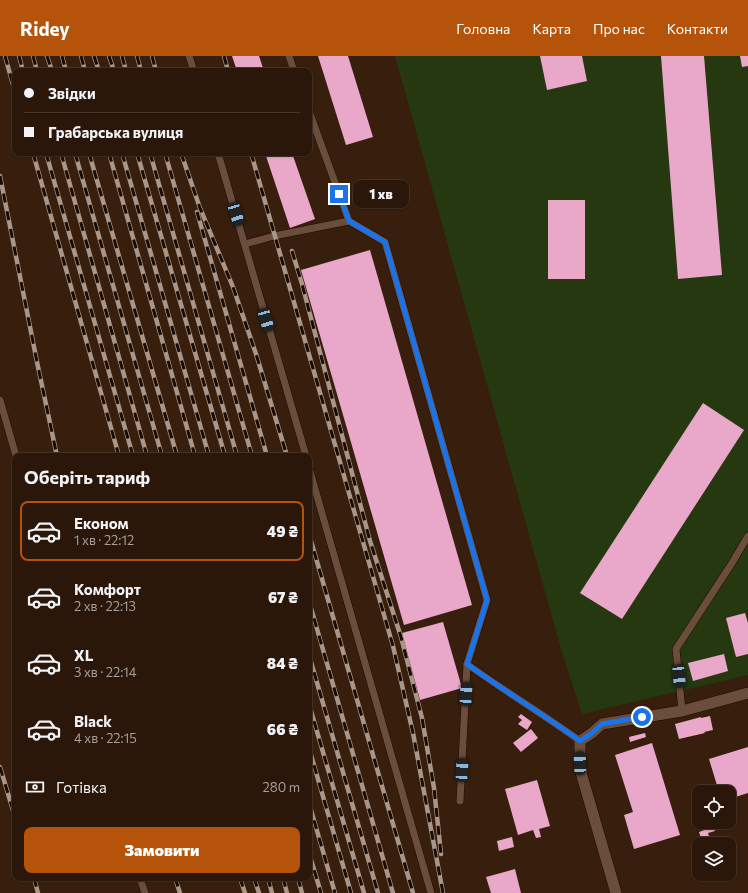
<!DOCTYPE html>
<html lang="uk">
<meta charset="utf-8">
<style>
:root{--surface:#2a170a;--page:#362418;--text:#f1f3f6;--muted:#a59f9c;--line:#46362b;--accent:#b45309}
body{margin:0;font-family:Commissioner,sans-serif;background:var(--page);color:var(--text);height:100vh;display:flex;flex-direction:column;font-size:15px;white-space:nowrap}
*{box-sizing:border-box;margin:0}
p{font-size:13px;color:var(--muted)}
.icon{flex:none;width:22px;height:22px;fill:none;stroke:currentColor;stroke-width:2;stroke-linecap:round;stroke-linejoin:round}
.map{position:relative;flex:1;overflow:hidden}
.details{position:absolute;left:12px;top:397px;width:300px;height:428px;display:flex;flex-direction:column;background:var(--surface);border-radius:8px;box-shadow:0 1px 3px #0004,0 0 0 1px var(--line)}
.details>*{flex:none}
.guide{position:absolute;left:12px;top:12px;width:300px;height:88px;border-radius:8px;box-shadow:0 1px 3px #0004,0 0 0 1px var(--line);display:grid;align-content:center;height:88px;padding:0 12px;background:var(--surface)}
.buttons{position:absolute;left:692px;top:729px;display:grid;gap:8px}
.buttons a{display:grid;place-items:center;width:44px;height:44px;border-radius:8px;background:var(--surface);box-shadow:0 1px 3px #0004,0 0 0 1px var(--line);font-size:20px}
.end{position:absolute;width:18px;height:18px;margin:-9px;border:5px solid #1a73e8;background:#fff;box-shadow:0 0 0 2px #fff}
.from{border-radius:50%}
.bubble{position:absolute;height:28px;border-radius:8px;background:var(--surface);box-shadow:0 1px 3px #0004,0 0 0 1px var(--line);font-size:13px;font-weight:800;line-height:28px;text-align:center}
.car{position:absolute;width:12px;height:24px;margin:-12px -6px;border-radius:5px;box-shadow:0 0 3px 1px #0007;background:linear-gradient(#222 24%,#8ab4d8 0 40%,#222 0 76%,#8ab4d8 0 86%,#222 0)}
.guide b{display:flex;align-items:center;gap:14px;height:38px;font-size:15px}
.guide b+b{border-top:1px solid var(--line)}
.guide i{width:10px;height:10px;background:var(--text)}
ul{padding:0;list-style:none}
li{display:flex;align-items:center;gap:12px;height:60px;margin:0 8px 6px;padding:0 4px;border:2px solid transparent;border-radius:8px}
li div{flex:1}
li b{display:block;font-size:15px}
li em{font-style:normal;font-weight:800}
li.current{border-color:var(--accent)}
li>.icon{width:36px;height:36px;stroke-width:1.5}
h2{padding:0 12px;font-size:18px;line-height:48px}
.pay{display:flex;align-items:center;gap:10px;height:44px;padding:0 12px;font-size:15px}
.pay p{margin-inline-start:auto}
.primary-button{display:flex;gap:8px;margin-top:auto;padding:8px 12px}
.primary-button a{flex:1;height:46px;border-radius:8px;background:var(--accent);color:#fff;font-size:16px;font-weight:800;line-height:46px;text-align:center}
header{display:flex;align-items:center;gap:24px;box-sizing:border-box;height:56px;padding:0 20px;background:var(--accent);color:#fff}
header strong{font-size:19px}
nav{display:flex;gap:22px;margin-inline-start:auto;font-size:14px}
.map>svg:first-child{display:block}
.green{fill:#253810}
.building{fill:#e9a8ca}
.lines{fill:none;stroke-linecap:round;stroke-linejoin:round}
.service-casing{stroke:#1e0700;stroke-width:8}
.tertiary-casing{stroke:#1e0700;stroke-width:12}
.service{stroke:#6a4e3b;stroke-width:7}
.tertiary{stroke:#6a4e3b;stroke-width:11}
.rail-casing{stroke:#aa9587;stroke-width:4.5}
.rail{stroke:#170c05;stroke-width:3;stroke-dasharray:9;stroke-linecap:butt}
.route{stroke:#1a73e8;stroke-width:5}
</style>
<header>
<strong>Ridey</strong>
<nav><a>Головна</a><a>Карта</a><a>Про нас</a><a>Контакти</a></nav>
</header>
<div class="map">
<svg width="748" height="837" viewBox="0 0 748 837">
<rect width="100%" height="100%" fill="#381f0d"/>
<polygon class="green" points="395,0 748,0 748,619 582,658 561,593"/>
<g class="building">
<polygon points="232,0 259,0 264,15 237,15"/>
<polygon points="318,0 348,0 373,81 346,89"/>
<polygon points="540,0 582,0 587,25 547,34"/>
<polygon points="661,0 704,0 722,219 678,223"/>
<polygon points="740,0 748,0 748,10 742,11"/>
<polygon points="265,97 292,97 315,163 290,172"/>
<rect x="548" y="144" width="37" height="79"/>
<polygon points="370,194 472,549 404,569 301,214"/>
<polygon points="703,347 744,374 622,563 580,537"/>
<polygon points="745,557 748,567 748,598 736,601 726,562"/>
<polygon points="443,566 462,632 420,644 402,577"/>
<polygon points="724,598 728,615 693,625 688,607"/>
<polygon points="521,658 532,666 527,674 518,668 522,664 518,661"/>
<polygon points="710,660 713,674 704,676 705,677 679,683 675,668 701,661 701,662"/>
<polygon points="531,673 538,682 521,696 513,687"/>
<polygon points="645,677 646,681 630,686 629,681"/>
<polygon points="652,687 680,779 634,793 624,759 633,756 615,699"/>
<polygon points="748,691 748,737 729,743 729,736 719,736 709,703"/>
<polygon points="537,724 550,770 539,773 541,781 536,782 533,774 518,779 505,733"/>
<polygon points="713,769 715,775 708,777 711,787 703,788 699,776 707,773 706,772"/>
<polygon points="512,781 514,791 499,795 497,785"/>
<polygon points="515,813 521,837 491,837 486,821"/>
</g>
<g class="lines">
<defs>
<g id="service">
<polyline points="189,0 194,15"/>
<polyline points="289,0 294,15"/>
<path d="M309 55 349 165 385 186 487 544 467 608C504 635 543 658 580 685"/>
<polyline points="218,97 306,400"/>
<polyline points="245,188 274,180 349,165"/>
<polyline points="0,344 16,400"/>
<polyline points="309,412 431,837"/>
<polyline points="682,655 676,593 732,507 748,480"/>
<polyline points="460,745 467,608"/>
<polyline points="140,822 145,837"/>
</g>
<polyline id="tertiary" points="616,837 582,720 580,707 580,685 592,677 602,668 682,655 748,637"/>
</defs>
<use href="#service" class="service-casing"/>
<use href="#tertiary" class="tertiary-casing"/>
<use href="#service" class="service"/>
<use href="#tertiary" class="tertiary"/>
<defs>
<g id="rail">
<polyline points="5,0 15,36"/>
<polyline points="19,0 23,15"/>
<polyline points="33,0 37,15"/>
<polyline points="47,0 52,15"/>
<polyline points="62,0 66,15"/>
<polyline points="81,0 85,15"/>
<polyline points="94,0 99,15"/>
<polyline points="109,0 114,15"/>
<polyline points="122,0 126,15"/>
<polyline points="137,0 141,15"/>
<polyline points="152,0 156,15"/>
<polyline points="224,0 228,15"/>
<polyline points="33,97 119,400"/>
<polyline points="46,97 133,400"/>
<polyline points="61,97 147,400"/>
<polyline points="75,97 162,400"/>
<polyline points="89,97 177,400"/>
<polyline points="109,97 195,400"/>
<polyline points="122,97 209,400"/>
<polyline points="137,97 225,400"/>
<polyline points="150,97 237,400"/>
<polyline points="165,97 252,400"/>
<polyline points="181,97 200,152 233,231 256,298 287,400"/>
<polyline points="251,97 393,590 413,677 443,837"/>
<polyline points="0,120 37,306 57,400"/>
<polyline points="197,156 267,400"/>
<polyline points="292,195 302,228 370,485 401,581 422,662 434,732 441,798"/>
<polyline points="309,478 413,837"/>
<polyline points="309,545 393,837"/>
<polyline points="309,599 378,837"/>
<polyline points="309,648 364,837"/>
<polyline points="309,692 351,837"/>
<polyline points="0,711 15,761"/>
<polyline points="309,747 335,837"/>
<polyline points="309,797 321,837"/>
<polyline points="34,822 38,837"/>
<polyline points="175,822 180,837"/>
<polyline points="240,822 245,837"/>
<polyline points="254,822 259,837"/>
<polyline points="268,822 272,837"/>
<polyline points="283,822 287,837"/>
<polyline points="298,822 302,837"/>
</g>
</defs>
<use href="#rail" class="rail-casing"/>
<use href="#rail" class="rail"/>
</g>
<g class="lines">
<path class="route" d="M339 138 349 165 385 186 487 544 467 608C504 635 543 658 580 685L592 677 602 668 642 661"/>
</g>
</svg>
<div class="buttons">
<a><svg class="icon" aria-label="locate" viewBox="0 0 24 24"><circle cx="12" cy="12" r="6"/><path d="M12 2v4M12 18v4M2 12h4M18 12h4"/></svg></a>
<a><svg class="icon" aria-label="layers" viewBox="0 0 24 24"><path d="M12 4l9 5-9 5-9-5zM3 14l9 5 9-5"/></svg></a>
</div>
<i class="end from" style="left:642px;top:661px"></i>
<i class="end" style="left:339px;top:138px"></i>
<div class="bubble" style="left:353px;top:124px;width:56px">1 хв</div>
<i class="car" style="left:236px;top:158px;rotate:163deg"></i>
<i class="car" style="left:266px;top:264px;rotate:164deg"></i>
<i class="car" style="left:679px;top:620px;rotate:175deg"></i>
<i class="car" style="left:466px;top:638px;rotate:3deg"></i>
<i class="car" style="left:580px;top:707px;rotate:358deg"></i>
<i class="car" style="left:462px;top:714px;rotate:3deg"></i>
<div class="guide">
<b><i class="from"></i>Звідки</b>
<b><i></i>Грабарська вулиця</b>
</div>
<section class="details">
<h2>Оберіть тариф</h2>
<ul>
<li class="current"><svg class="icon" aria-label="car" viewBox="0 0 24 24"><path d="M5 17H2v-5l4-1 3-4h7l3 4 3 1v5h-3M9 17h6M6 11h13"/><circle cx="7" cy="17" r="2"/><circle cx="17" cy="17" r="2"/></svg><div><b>Економ</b><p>1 хв · 22:12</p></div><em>49 ₴</em></li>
<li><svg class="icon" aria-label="car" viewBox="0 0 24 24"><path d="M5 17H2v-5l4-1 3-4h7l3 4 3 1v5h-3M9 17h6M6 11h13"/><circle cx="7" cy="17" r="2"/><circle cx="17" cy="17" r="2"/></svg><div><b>Комфорт</b><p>2 хв · 22:13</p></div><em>67 ₴</em></li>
<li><svg class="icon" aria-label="car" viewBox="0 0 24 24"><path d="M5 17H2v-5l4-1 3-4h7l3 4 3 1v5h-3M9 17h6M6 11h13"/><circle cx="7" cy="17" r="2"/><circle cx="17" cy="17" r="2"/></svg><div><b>XL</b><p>3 хв · 22:14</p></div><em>84 ₴</em></li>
<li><svg class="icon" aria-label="car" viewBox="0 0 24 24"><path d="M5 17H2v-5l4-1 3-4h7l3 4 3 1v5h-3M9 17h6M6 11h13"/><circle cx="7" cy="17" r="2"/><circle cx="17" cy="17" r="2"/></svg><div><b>Black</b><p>4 хв · 22:15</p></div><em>66 ₴</em></li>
</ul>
<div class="pay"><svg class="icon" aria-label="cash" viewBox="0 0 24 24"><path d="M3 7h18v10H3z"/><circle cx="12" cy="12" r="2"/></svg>Готівка<p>280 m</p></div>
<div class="primary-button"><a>Замовити</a></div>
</section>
</div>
